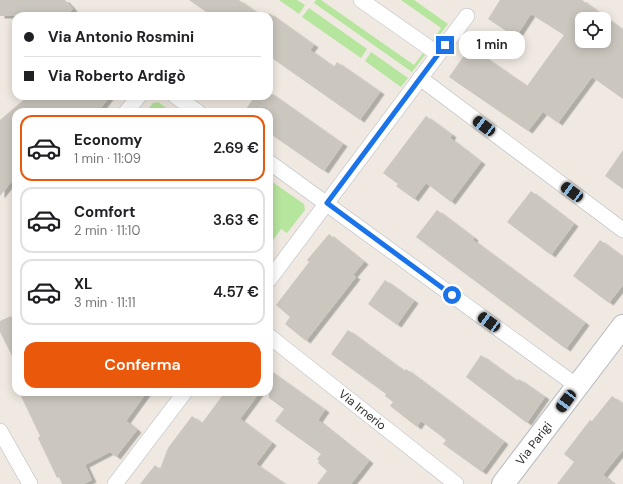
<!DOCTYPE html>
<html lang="it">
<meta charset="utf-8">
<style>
:root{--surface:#fff;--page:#f2f2f2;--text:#202124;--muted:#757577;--line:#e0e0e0;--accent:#ea580c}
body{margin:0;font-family:"DM Sans",sans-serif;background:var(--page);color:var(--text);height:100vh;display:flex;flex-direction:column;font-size:15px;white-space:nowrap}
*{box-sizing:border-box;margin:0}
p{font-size:13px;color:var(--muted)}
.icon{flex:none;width:22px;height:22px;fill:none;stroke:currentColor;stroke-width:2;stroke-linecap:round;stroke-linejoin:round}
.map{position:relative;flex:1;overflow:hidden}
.drawer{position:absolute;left:12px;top:108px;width:261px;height:288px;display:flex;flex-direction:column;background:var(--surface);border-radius:12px;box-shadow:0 2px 10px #0003}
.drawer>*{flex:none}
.hud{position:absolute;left:12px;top:12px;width:261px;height:88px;border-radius:12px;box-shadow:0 2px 10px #0003;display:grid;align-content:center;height:88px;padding:0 12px;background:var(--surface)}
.fabs{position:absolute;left:575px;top:12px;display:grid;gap:8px}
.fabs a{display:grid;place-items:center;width:36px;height:36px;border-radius:8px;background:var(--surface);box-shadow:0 2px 10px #0003;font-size:20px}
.end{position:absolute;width:18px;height:18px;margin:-9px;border:5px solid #1a73e8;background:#fff;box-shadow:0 0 0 2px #fff}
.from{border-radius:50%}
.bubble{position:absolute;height:28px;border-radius:12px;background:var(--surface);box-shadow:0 2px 10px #0003;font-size:13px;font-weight:600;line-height:28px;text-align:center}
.car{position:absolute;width:12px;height:24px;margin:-12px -6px;border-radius:5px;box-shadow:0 0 3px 1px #0007;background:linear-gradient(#222 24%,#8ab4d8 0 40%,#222 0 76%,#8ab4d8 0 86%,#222 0)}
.hud b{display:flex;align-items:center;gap:14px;height:38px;font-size:15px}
.hud b+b{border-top:1px solid var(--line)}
.hud i{width:10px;height:10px;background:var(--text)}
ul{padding:7px 0 0;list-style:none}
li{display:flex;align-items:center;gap:12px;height:66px;margin:0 8px 6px;padding:0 4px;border:2px solid var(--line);border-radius:12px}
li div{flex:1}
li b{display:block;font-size:15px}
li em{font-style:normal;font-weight:600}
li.active{border-color:var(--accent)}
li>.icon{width:36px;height:36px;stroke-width:1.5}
.action{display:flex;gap:8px;margin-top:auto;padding:8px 12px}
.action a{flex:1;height:46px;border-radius:12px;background:var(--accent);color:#fff;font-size:16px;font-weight:600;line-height:46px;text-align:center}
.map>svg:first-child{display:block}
.green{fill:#b6e59e}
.building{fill:#cbc7bf;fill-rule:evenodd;filter:url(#shadow)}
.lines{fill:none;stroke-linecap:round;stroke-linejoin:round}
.street-casing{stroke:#b4b7c1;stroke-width:16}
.secondary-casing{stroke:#b4b7c1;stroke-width:24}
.street{stroke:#fff;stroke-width:15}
.secondary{stroke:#fff;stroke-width:22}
.route{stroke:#1a73e8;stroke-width:5}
.labels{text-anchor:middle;stroke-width:3.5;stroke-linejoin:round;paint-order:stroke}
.street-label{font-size:12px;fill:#2e2e2e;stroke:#fff}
</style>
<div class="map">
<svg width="623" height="484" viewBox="0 0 623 484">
<defs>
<filter id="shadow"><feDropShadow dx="4.5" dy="2.5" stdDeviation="0" flood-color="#0004"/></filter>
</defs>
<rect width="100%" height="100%" fill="#efe9e1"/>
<g class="green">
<polygon points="279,0 297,0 305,5 299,14"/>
<polygon points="316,0 321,0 414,65 423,53 425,55 412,72 314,3"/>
<polygon points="401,0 414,0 448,24 435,41 433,40 441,28"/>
<polygon points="309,8 367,49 361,58 302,17"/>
<polygon points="371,52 408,78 401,87 365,61"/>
<polygon points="158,102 172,112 146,112 153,103"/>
<polygon points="271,181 304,204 305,210 287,233 281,229 269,246 269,185"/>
</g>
<g class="building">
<polygon points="0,0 65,0 73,9 65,16 0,16"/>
<polygon points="189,0 239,0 261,16 212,16"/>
<path d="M500 0H582L623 30V99L592 77 558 123 543 112 528 131 449 77 470 47 527 86 564 35 531 14 516 37 488 19ZM582 19H604V41H582Z"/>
<polygon points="269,13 314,45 310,50 334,67 337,62 380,92 360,120 269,56"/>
<polygon points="269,92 343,144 324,171 269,133 269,112 244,112 255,96 269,96"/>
<polygon points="28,96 110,96 98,112 16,112 16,176 0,196 0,120"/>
<polygon points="426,116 452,135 450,138 481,162 451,202 426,183 414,199 396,186 398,184 383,173"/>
<polygon points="623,150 623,189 605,176"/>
<polygon points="531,191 574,224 551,255 507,222"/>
<polygon points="437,210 474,238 473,240 585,323 566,349 416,237"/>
<polygon points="329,234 364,262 353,275 356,277 306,341 285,324 290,317 276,305 309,262 307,260"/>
<polygon points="600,240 623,257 623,285 609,303 573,276"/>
<polygon points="385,280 414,301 397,325 368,304"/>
<polygon points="11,316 16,325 16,364 0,332 0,321"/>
<polygon points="348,330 404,371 406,369 504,442 482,472 443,444 446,440 421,421 417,427 390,406 393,402 385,396 386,394 331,354"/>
<polygon points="481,355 517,381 519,379 545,397 527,423 466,377"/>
<polygon points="269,370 325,410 318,420 369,461 351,484 317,484 327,471 318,463 319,461 317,459 321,454 275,421 284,409 269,398"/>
<polygon points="19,392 147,392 126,421 137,430 116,457 110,452 85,465 92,480 84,484 62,484 59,477 57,478 38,438 40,436"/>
<polygon points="225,392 260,392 240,419 272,443 256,464 285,484 140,484 155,465 160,469 168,448 192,416 202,423"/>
<polygon points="612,396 623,404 623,450 603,475 614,484 557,484 574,462 564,454 590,420 592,421"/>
</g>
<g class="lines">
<defs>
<g id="street">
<polyline points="361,0 438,54"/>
<polyline points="420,78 623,230"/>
<polyline points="175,96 198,112"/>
<polyline points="126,112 139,96"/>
<polyline points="269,162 577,386"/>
<polyline points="269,280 467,16"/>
<path id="s1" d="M269 336 456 484"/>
<polyline points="0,431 30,484"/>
<polyline points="115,484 185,392"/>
</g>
<g id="secondary">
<path id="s2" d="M503 484 623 326"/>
</g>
</defs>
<use href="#street" class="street-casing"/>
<use href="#secondary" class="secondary-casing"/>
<use href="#street" class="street"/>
<use href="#secondary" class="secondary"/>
</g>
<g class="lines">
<polyline class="route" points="445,45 327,203 452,295"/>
</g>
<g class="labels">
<g class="street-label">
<text dy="4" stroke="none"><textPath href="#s1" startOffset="119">Via Irnerio</textPath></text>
<text dy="4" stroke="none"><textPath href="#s2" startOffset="51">Via Parigi</textPath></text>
</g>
</g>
</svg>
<div class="fabs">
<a><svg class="icon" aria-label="locate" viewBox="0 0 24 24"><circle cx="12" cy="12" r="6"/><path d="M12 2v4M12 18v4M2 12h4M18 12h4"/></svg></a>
</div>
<i class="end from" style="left:452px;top:295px"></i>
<i class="end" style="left:445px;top:45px"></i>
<div class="bubble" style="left:459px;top:31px;width:66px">1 min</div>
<i class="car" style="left:484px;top:126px;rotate:307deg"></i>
<i class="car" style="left:572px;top:192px;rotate:307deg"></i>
<i class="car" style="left:489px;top:322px;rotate:306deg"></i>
<i class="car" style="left:566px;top:401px;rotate:217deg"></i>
<div class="hud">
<b><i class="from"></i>Via Antonio Rosmini</b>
<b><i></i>Via Roberto Ardigò</b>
</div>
<section class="drawer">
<ul>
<li class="active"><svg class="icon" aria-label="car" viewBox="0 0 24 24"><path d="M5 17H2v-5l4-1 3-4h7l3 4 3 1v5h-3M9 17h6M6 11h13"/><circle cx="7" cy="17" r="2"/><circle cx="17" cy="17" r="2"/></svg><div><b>Economy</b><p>1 min · 11:09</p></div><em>2.69 €</em></li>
<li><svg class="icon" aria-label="car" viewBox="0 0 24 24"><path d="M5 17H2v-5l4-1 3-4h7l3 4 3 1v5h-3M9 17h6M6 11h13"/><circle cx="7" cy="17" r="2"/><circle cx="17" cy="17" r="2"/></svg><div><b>Comfort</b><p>2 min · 11:10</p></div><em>3.63 €</em></li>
<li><svg class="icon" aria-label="car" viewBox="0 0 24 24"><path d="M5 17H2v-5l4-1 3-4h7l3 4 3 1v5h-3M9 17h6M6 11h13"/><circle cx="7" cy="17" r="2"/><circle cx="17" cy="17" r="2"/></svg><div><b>XL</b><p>3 min · 11:11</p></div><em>4.57 €</em></li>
</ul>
<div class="action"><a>Conferma</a></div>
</section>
</div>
